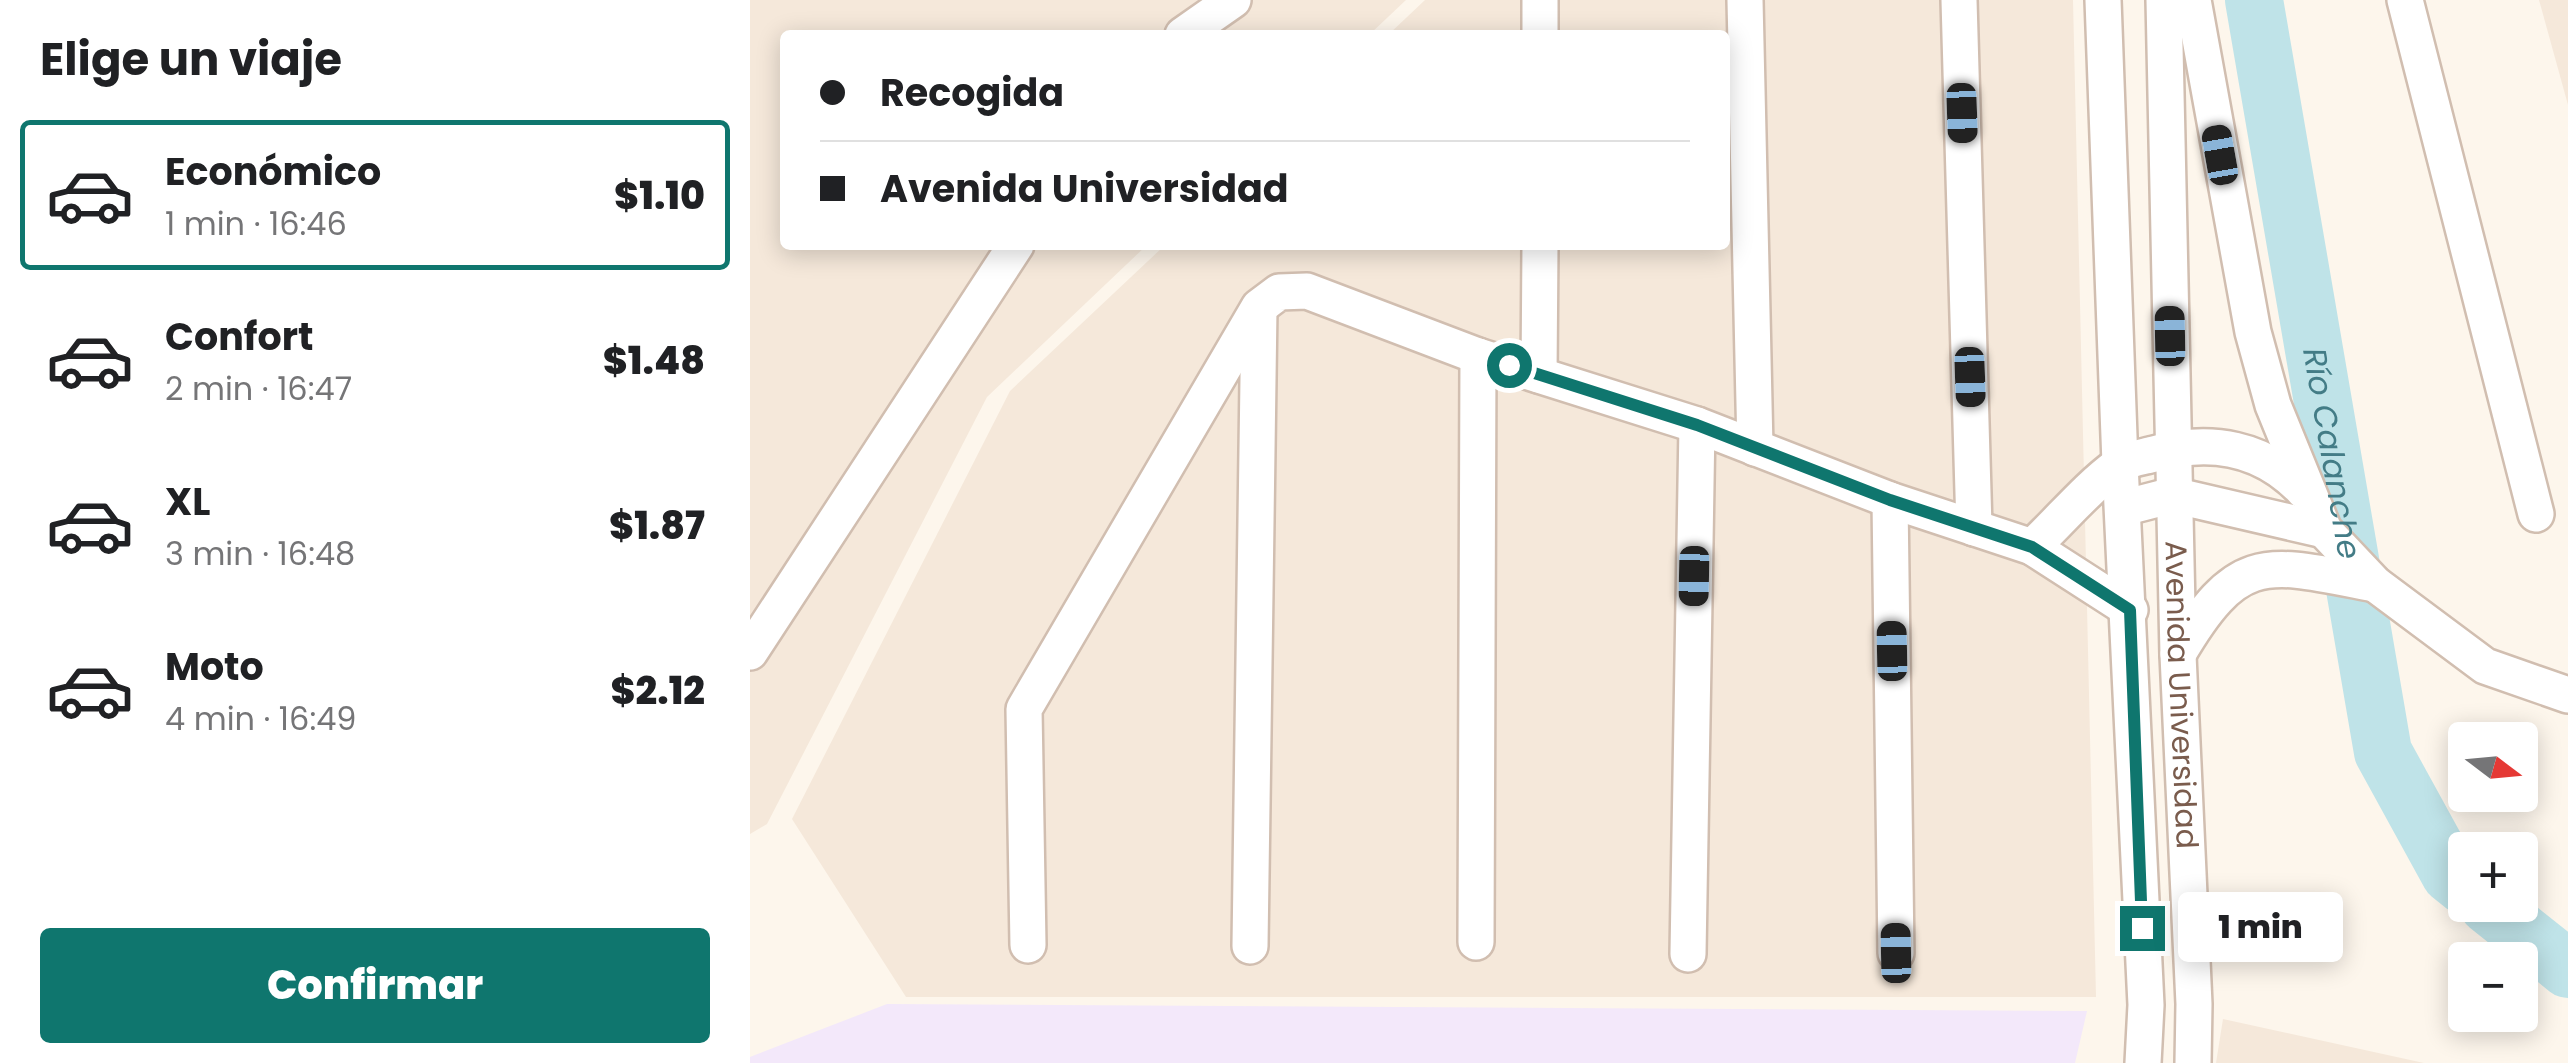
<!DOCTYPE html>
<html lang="es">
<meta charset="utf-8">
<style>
:root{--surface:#fff;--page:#f6f6f6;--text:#202124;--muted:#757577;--line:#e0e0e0;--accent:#0f766e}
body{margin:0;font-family:Poppins,sans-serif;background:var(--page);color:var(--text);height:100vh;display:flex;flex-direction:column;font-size:38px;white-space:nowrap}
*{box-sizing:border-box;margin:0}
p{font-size:32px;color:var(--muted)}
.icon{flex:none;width:55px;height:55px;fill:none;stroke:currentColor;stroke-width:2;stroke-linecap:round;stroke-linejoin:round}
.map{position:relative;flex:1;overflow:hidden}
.side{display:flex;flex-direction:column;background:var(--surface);width:750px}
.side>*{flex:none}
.hud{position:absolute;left:30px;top:30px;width:950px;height:220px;border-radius:10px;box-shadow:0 5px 25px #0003;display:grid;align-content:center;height:220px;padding:0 40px;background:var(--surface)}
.needle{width:65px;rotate:106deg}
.fabs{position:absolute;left:1698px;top:722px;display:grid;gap:20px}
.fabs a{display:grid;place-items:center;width:90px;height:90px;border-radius:10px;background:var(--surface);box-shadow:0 5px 25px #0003;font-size:50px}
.end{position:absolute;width:45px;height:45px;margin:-22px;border:12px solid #0f766e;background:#fff;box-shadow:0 0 0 5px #fff}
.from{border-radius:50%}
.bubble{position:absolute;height:70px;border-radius:10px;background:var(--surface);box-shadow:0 5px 25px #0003;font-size:32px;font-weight:800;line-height:70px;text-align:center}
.car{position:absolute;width:30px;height:60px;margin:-30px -15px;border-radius:12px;box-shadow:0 0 8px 2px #0007;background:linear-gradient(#222 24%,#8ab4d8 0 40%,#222 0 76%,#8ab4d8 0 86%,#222 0)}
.hud b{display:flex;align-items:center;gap:35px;height:95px;font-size:38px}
.hud b+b{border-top:2px solid var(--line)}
.hud i{width:25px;height:25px;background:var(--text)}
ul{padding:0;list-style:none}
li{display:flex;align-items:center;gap:30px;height:150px;margin:0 20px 15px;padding:0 20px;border:5px solid transparent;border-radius:10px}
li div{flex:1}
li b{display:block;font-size:38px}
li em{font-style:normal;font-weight:800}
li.on{border-color:var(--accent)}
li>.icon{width:90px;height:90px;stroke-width:1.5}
h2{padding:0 40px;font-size:45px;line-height:120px}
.primary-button{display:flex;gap:20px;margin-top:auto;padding:20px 40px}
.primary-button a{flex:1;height:115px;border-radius:10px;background:var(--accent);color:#fff;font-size:40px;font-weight:800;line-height:115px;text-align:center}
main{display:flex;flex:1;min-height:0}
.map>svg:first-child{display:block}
.residential{fill:#f5e8da}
.education{fill:#f3e8fa}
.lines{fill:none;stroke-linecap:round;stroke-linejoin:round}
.river{stroke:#bfe3e8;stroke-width:58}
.minor-casing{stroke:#d1beb0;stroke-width:40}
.minor{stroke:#fff;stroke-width:35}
.route{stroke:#0f766e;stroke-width:12}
.labels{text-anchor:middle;stroke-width:9;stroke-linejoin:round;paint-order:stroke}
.street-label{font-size:30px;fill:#7a5c4d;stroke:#fffaf3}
.water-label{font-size:32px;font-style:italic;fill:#437c86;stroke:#fffaf3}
</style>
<main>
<section class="side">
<h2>Elige un viaje</h2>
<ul>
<li class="on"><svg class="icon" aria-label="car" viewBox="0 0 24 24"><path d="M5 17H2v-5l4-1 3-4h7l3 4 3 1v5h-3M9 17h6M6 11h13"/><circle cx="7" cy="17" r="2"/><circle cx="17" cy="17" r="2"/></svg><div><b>Económico</b><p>1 min · 16:46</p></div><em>$1.10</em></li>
<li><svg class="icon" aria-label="car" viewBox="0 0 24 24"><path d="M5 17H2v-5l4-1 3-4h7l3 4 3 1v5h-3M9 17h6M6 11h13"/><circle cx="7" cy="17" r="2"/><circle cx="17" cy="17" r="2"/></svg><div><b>Confort</b><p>2 min · 16:47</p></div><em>$1.48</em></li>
<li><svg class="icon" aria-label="car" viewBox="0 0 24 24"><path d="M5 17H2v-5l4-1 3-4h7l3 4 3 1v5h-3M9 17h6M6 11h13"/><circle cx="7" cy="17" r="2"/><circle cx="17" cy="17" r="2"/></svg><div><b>XL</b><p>3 min · 16:48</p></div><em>$1.87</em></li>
<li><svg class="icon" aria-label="car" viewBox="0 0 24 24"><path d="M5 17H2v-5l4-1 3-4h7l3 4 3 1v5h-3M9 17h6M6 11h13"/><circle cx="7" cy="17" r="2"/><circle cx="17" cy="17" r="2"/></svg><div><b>Moto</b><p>4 min · 16:49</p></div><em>$2.12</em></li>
</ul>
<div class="primary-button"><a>Confirmar</a></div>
</section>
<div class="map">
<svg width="1818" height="1063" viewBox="0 0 1818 1063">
<rect width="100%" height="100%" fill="#fdf6ec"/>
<g class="residential">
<polygon points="0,0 656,0 619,35 35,35 35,245 397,245 237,397 17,824 0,834"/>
<polygon points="675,0 1323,0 1346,997 156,997 42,819 260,391 415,245 975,245 975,35 638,35"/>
<polygon points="1789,0 1818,0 1818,105"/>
<polygon points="1473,1019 1674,1063 1466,1063"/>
</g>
<polygon class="education" points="137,1004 1337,1011 1325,1063 0,1063 0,1057"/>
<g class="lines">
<g class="river">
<path id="s1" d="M1504 0 1633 752 1700 874 1715 886"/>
<polyline points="1738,905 1818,969"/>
</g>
<defs>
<g id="minor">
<polyline points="995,0 1005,448"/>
<polyline points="1209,0 1224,528"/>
<polyline points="1353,0 1370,464 1396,1005 1393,1063"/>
<path id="s2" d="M1414 0 1428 655 1444 1004 1443 1063"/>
<polyline points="1443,0 1503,332 1523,405 1574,530 1625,584 1735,666 1818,695"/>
<polyline points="1655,0 1786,514"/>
<polyline points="433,35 483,0"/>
<polyline points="790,35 790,0"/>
<polyline points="789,375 790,245"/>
<polyline points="1140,500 1146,953"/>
<polyline points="1373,508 1423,495 1574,530"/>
<path d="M1282 547C1310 521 1337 488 1367 466 1377 459 1393 457 1404 454 1461 438 1514 448 1554 491"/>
<polyline points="0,652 266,245"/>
<path d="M1428 654C1489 550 1516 563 1625 584"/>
<polyline points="726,942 728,356"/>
<polyline points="278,945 274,709 509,307 529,292 557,291 728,356 947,425 1140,500 1282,547 1380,610"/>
<polyline points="500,946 509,308"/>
<polyline points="938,954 947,425"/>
</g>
</defs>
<use href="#minor" class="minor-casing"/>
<use href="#minor" class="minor"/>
</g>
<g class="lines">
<polyline class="route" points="759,365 947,425 1140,500 1282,547 1380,610 1392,928"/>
</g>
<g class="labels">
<g class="street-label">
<text dy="10" stroke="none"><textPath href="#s2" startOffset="695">Avenida Universidad</textPath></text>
</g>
<g class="water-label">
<text dy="11" stroke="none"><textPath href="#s1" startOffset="460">Río Calanche</textPath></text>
</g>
</g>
</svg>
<div class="fabs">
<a><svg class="needle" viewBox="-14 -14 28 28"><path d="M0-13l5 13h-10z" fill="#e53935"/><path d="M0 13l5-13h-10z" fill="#757577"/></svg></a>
<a>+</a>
<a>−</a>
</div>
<i class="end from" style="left:759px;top:365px"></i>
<i class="end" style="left:1392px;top:928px"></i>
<div class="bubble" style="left:1428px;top:892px;width:165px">1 min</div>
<i class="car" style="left:1212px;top:113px;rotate:178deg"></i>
<i class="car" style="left:1470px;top:155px;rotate:350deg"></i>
<i class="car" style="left:1420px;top:336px;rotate:359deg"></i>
<i class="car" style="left:1220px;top:377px;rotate:178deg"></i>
<i class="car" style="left:944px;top:576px;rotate:181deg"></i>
<i class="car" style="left:1142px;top:651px;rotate:359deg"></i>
<i class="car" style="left:1146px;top:953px;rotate:359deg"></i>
<div class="hud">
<b><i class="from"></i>Recogida</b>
<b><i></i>Avenida Universidad</b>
</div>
</div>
</main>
